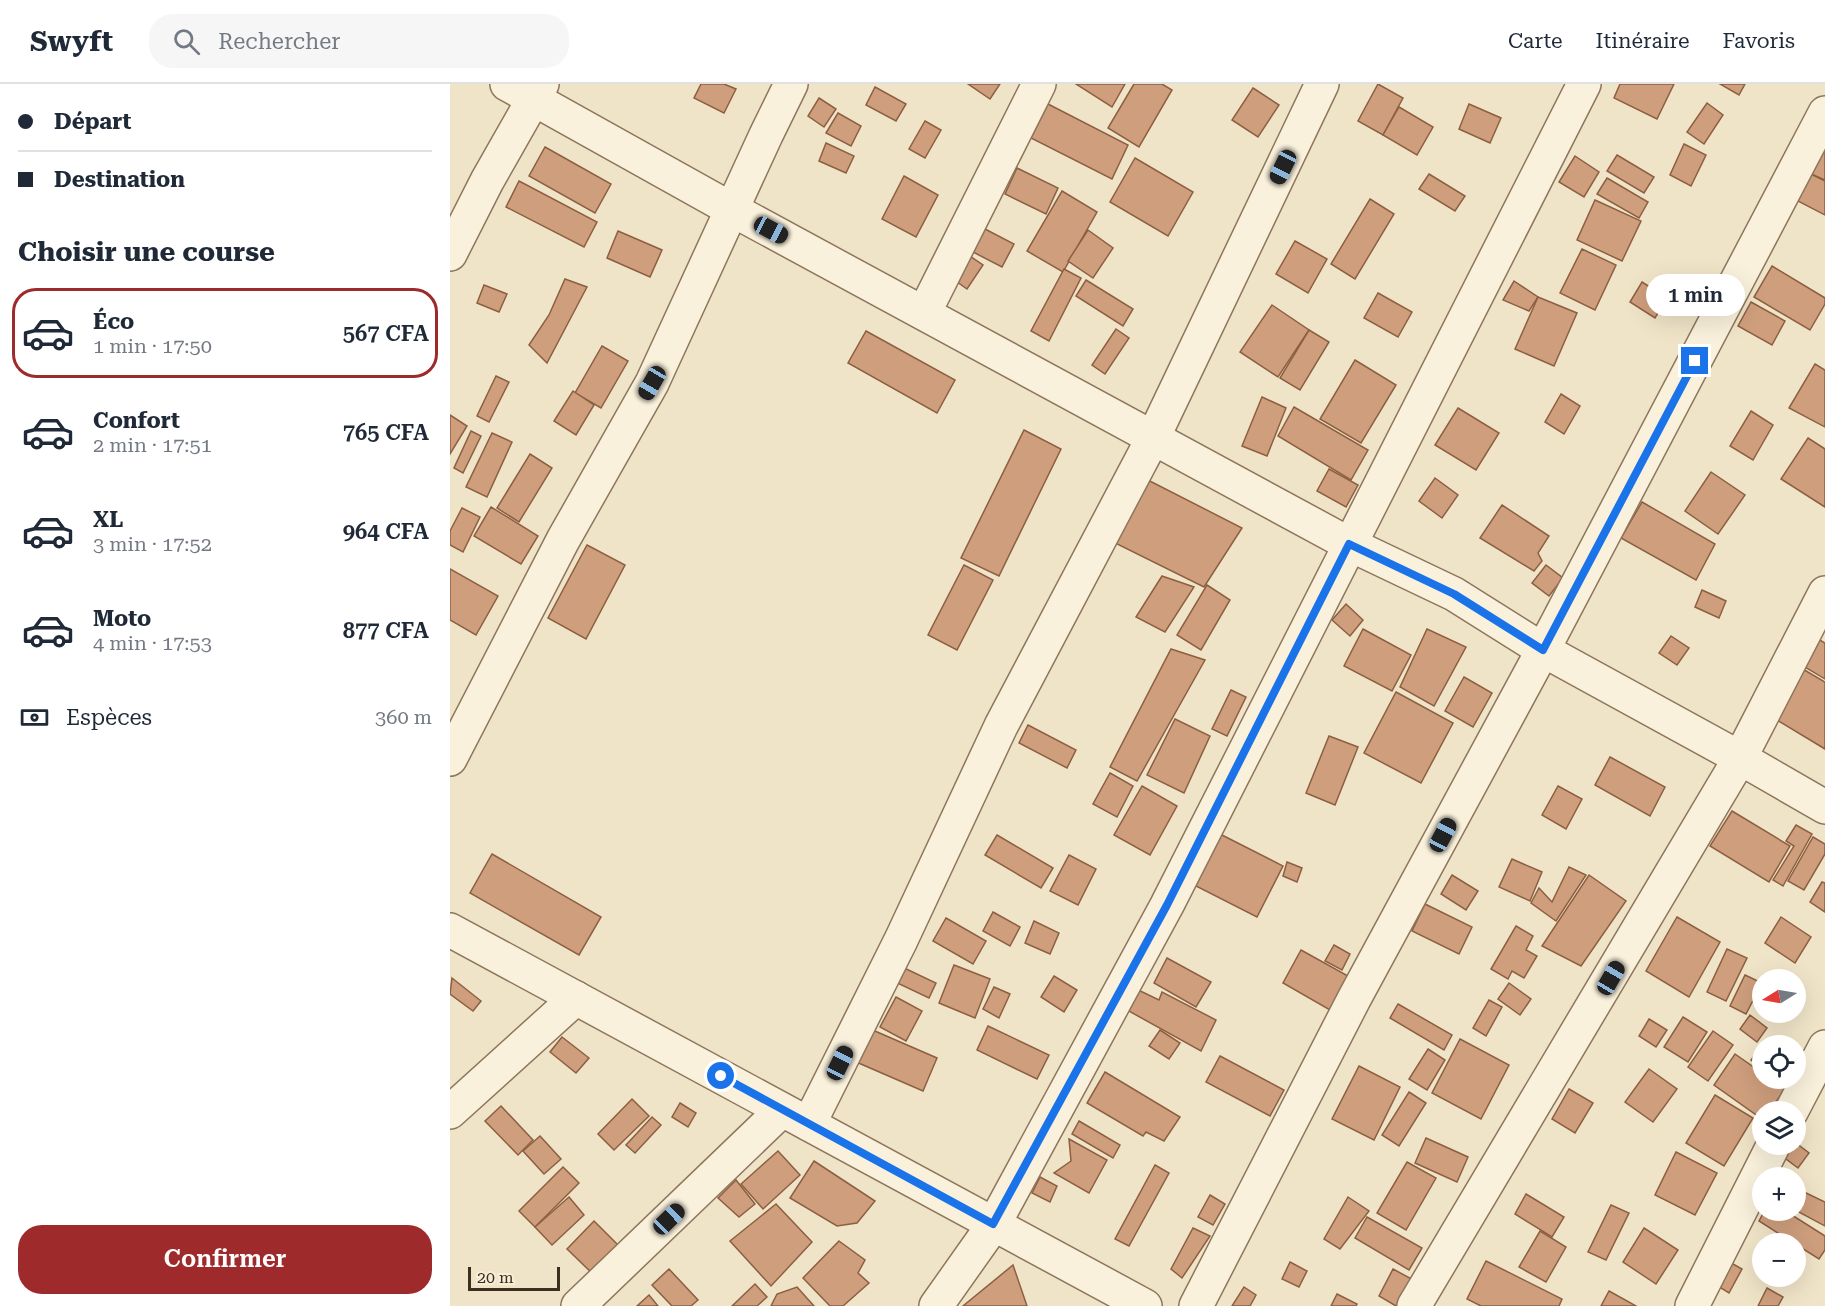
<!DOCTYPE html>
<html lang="fr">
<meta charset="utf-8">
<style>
:root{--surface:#fff;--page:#f6f6f7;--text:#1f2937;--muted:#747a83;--line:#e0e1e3;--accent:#9e2a2b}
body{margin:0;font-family:"Roboto Serif",serif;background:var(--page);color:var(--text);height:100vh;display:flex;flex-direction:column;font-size:22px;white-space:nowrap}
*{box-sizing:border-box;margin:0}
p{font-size:20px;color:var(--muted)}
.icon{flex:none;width:33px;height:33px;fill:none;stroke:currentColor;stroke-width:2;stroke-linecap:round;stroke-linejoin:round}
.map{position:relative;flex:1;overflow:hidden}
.drawer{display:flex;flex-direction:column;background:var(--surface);width:450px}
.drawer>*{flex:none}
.banner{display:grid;align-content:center;height:132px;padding:0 18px;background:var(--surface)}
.needle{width:39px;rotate:259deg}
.controls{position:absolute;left:1302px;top:885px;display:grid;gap:12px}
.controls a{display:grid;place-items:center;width:54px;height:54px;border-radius:50%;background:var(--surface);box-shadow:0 6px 24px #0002;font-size:30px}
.scale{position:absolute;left:18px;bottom:15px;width:92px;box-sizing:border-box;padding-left:6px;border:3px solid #3d2e20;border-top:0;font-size:16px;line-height:21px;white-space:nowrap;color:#3d2e20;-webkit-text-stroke:4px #f7eed8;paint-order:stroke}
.end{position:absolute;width:27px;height:27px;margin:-14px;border:8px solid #1a73e8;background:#fff;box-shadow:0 0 0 3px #fff}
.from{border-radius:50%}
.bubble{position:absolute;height:42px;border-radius:21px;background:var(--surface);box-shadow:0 6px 24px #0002;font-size:20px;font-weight:600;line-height:42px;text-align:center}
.car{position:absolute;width:18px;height:36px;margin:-18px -9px;border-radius:8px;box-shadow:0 0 4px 2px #0007;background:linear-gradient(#222 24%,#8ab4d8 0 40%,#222 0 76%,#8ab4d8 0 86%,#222 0)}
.banner b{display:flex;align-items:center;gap:21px;height:57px;font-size:22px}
.banner b+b{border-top:2px solid var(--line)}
.banner i{width:15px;height:15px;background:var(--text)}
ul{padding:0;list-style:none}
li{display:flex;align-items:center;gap:18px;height:90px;margin:0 12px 9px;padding:0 6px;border:3px solid transparent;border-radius:24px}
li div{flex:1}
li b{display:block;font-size:22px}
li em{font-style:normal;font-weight:600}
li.current{border-color:var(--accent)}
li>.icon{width:54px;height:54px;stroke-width:1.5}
h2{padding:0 18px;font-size:27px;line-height:72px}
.pay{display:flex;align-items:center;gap:15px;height:66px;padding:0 18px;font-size:22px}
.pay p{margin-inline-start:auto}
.cta{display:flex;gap:12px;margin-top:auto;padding:12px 18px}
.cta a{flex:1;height:69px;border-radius:24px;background:var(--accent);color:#fff;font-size:24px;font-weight:600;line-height:69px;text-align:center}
header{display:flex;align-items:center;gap:36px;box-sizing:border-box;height:84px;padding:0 30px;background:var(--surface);border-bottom:2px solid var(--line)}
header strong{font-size:28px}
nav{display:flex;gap:33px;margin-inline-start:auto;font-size:21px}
.search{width:420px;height:54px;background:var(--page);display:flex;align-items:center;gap:15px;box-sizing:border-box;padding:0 21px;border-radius:24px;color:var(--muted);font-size:22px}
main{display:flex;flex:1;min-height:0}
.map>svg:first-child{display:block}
.building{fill:#cf9f7d;stroke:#8d5f41;stroke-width:1.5}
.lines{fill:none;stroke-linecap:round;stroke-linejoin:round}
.street-casing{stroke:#8d765c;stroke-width:36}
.street{stroke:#faf1dc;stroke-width:33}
.route{stroke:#1a73e8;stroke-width:8}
</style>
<header>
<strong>Swyft</strong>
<div class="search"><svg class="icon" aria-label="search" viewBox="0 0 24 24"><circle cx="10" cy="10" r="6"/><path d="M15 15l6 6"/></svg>Rechercher</div>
<nav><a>Carte</a><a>Itinéraire</a><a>Favoris</a></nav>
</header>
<main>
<section class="drawer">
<div class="banner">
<b><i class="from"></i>Départ</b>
<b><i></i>Destination</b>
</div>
<h2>Choisir une course</h2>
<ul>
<li class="current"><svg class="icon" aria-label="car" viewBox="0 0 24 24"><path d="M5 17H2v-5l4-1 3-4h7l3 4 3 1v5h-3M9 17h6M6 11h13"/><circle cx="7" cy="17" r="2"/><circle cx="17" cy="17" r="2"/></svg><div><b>Éco</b><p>1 min · 17:50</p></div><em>567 CFA</em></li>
<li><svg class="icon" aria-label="car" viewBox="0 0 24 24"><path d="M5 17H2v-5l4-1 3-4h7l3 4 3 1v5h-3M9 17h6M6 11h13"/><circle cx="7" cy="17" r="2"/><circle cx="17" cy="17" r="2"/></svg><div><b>Confort</b><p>2 min · 17:51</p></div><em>765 CFA</em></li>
<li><svg class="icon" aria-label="car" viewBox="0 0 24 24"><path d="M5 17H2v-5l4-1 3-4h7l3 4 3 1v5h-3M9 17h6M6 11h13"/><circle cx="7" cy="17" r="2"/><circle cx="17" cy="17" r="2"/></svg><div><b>XL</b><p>3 min · 17:52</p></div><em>964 CFA</em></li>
<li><svg class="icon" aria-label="car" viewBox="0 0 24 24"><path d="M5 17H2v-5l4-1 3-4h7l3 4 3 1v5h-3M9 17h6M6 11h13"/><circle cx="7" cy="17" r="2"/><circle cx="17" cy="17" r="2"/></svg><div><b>Moto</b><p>4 min · 17:53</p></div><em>877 CFA</em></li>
</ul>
<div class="pay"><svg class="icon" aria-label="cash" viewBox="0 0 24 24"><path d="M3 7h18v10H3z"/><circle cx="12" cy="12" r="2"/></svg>Espèces<p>360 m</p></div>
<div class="cta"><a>Confirmer</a></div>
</section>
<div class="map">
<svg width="1375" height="1222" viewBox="0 0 1375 1222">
<rect width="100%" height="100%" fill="#f0e4c8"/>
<g class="building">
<polygon points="251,0 274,0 286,5 274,29 244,14"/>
<polygon points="518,0 550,0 540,15"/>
<polygon points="626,0 675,0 662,23"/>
<polygon points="684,0 712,0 722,6 689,63 658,44"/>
<polygon points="928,0 953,14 933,51 908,37"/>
<polygon points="1170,0 1224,0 1207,35 1164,14"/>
<polygon points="1270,0 1295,0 1289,11"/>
<polygon points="425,3 456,20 446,37 416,21"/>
<polygon points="803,4 829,21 808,53 782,36"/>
<polygon points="369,14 386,25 374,43 358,32"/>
<polygon points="1257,19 1273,31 1254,60 1237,48"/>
<polygon points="598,20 678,61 662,95 581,54"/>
<polygon points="1019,20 1051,34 1040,59 1009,45"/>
<polygon points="949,23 983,43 967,71 933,51"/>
<polygon points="388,29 411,42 401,62 376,49"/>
<polygon points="475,37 491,46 475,74 459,65"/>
<polygon points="1375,55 1375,96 1359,89"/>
<polygon points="376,59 404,72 396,89 369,77"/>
<polygon points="1234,60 1256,71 1241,102 1220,91"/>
<polygon points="95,63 161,100 145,129 79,92"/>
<polygon points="1167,71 1204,93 1194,109 1157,87"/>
<polygon points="1125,72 1149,88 1134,113 1109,98"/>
<polygon points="685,74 743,108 718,152 660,118"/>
<polygon points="567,84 608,104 596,130 555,110"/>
<polygon points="1357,88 1375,97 1375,131 1344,115"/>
<polygon points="979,90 1015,112 1005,127 969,105"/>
<polygon points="454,92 488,111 466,153 432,135"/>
<polygon points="1157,94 1198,118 1189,134 1147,110"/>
<polygon points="69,97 147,138 134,163 56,123"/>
<polygon points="612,107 647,128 613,188 577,167"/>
<polygon points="920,115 944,130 905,195 881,180"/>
<polygon points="1145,116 1191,137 1172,177 1127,156"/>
<polygon points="535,145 564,160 552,183 523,168"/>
<polygon points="638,146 663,164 643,194 618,177"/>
<polygon points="168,147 212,166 200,193 157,174"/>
<polygon points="845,157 877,175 858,209 826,190"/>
<polygon points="1132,165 1166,181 1145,226 1110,209"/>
<polygon points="511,166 533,181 517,205 496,190"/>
<polygon points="1322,182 1375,214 1375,220 1360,246 1304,213"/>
<polygon points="614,185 631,194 599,257 581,247"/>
<polygon points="115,195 137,203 97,279 79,261 99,231"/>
<polygon points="636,196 683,225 673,242 626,212"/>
<polygon points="1064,197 1088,213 1079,227 1053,216"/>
<polygon points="1192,198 1217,214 1205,234 1180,218"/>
<polygon points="34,201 57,210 49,228 27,219"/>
<polygon points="928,209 962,228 948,253 914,234"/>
<polygon points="1088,213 1127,229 1104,282 1065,265"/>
<polygon points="1301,218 1335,237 1322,261 1288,242"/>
<polygon points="822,221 859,246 828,293 790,268"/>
<polygon points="666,245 679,254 655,290 642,281"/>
<polygon points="859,246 879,258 850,306 830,294"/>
<polygon points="416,247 505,296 487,329 398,279"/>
<polygon points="152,262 178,277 151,324 125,309"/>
<polygon points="905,276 946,301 911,359 870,335"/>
<polygon points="1365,280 1375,286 1375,343 1339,324"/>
<polygon points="46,292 59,298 39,338 27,332"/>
<polygon points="123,307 144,321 126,351 104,337"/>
<polygon points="1111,310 1130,322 1114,350 1095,338"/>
<polygon points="812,313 836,324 817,372 792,362"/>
<polygon points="844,323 918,366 901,396 828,352"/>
<polygon points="1008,324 1049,349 1026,386 985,361"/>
<polygon points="1301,327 1323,341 1303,376 1280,362"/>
<polygon points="0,331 17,342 0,370"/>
<polygon points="574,346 611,365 549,492 511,474"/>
<polygon points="21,347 31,352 13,389 4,384"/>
<polygon points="42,349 62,358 37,413 16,403"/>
<polygon points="1358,354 1375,365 1375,423 1331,395"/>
<polygon points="80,370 102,384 69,438 47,424"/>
<polygon points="879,385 908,401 896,423 867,407"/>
<polygon points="1261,388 1295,411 1268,450 1235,427"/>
<polygon points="690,392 792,444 754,503 659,456"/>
<polygon points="985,394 1008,411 992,434 969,417"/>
<polygon points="1192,418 1265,460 1246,496 1171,454"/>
<polygon points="1052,421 1099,452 1088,469 1092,477 1084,487 1030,454"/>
<polygon points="41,423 88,452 71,480 24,452"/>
<polygon points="12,424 30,433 13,468 0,461 0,447"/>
<polygon points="137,461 175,481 136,555 98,534"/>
<polygon points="514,481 543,496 507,566 478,551"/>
<polygon points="1096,481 1113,494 1099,512 1082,499"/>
<polygon points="0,485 48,512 26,551 0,536"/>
<polygon points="712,492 744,503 715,548 686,533"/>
<polygon points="757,501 780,516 751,566 727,551"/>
<polygon points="1252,506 1276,517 1269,534 1245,523"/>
<polygon points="896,520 913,536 900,552 882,536"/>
<polygon points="913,545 961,571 942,607 894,582"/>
<polygon points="977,545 1016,563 984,622 950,603"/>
<polygon points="1221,552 1239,564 1227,581 1209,569"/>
<polygon points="1363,552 1375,559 1375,595 1348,579"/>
<polygon points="721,565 755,576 687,697 660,683"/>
<polygon points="1351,584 1375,598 1375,665 1322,633"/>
<polygon points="1014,593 1042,609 1023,643 995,627"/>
<polygon points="781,606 796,613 777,652 762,645"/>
<polygon points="946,608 1003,639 971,699 914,669"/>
<polygon points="725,635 760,652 734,709 697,691"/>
<polygon points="578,641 626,666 617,684 569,659"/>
<polygon points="879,652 908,663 885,721 856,709"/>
<polygon points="1160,673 1215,703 1200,732 1145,701"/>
<polygon points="660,689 683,702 667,733 643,720"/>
<polygon points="692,702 727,722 700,771 664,751"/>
<polygon points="1108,702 1132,715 1116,745 1092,731"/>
<polygon points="1282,727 1340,762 1319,798 1260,762"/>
<polygon points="1346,741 1362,750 1333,802 1323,796 1344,762 1336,757"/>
<polygon points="768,749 833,782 807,833 742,800"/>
<polygon points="547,751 603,784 591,804 535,771"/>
<polygon points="1363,753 1375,760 1375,770 1354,806 1338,797"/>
<polygon points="42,770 151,833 129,871 20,809"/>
<polygon points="619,771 646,785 628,821 600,807"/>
<polygon points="1062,775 1092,788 1080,817 1049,803"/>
<polygon points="837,778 852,784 847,798 833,792"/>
<polygon points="1119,783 1136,791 1106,837 1081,819 1089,804 1102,818"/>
<polygon points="1002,791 1028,807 1016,826 991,810"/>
<polygon points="1139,791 1176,817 1131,882 1092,862"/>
<polygon points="1372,798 1375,799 1375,828 1360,818"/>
<polygon points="975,820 1022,843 1009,870 962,847"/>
<polygon points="543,828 570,843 560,862 533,847"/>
<polygon points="1227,833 1270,858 1239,913 1196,887"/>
<polygon points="1331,833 1361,853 1345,879 1315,859"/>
<polygon points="496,834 536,857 523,880 483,857"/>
<polygon points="584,837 609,849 600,870 575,859"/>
<polygon points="1066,842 1083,852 1076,866 1087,872 1074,894 1062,887 1058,895 1041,885"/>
<polygon points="884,861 900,870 892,886 875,877"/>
<polygon points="1277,865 1297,874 1276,917 1257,908"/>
<polygon points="851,866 898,892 880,926 833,899"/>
<polygon points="717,874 761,898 746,923 704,899"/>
<polygon points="504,881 540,895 525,934 489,919"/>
<polygon points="450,882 486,899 479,914 443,897"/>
<polygon points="1295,891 1312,899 1296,930 1280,922"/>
<polygon points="604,892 627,906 614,928 591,913"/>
<polygon points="2,894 31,917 23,927 0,910"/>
<polygon points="1059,899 1081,915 1070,931 1048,915"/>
<polygon points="544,903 560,910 549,934 533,925"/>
<polygon points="684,904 709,916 712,908 766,936 751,967 677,926"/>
<polygon points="446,913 472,927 456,957 430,943"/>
<polygon points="1039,916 1052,923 1036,952 1023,944"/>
<polygon points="948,920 1002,951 994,966 940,934"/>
<polygon points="1300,931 1317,944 1307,958 1290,945"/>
<polygon points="1233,933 1257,948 1238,978 1214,963"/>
<polygon points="1199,935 1217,946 1206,963 1189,952"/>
<polygon points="538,942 599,971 587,995 527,966"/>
<polygon points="418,944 487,974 473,1007 404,977"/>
<polygon points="710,946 730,959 719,975 699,962"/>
<polygon points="1263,947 1283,961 1258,997 1238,983"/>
<polygon points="112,953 139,974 126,989 100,968"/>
<polygon points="1010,955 1059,981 1031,1035 982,1009"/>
<polygon points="1312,961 1313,962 1312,984 1301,976"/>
<polygon points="978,965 995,976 977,1006 959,995"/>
<polygon points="1285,970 1312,989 1312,994 1320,994 1335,1005 1319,1028 1312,1028 1312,1035 1264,1001"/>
<polygon points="770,972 834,1006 820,1032 756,998"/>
<polygon points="909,982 950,1003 924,1056 882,1035"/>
<polygon points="1199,985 1227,1005 1203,1038 1175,1018"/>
<polygon points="655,988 730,1033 714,1057 696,1048 693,1052 637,1019"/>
<polygon points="1119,1005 1143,1019 1125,1049 1102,1035"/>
<polygon points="959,1008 976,1019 949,1062 932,1051"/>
<polygon points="1265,1011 1303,1034 1274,1082 1236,1059"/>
<polygon points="182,1015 199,1032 164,1066 148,1050"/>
<polygon points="230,1019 246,1029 238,1043 222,1033"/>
<polygon points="51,1022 83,1056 68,1071 35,1037"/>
<polygon points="202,1033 211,1041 185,1069 176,1061"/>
<polygon points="629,1037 670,1061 663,1074 622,1050"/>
<polygon points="90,1052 111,1075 94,1090 73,1067"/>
<polygon points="976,1054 1018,1073 1007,1098 965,1079"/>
<polygon points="619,1055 657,1076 639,1109 604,1089 621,1077"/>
<polygon points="1346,1059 1359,1069 1348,1084 1332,1072 1341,1060"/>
<polygon points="328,1067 350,1091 313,1125 291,1100"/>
<polygon points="1226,1068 1267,1089 1245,1131 1205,1111"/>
<polygon points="364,1077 425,1117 407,1139 387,1142 340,1114"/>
<polygon points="957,1078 986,1094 956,1146 927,1129"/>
<polygon points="705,1081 719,1089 679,1162 665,1155"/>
<polygon points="113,1083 129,1099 85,1143 69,1127"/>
<polygon points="590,1093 607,1102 600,1118 582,1109"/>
<polygon points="286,1096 305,1120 289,1133 268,1114"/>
<polygon points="1354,1108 1375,1118 1375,1142 1345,1126"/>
<polygon points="1076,1110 1114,1133 1102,1153 1065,1130"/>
<polygon points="760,1111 775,1120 763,1141 748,1133"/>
<polygon points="119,1113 134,1131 102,1161 85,1143"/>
<polygon points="898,1113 919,1127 890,1165 874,1155"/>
<polygon points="326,1120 362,1158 321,1202 280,1157"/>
<polygon points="1161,1121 1179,1129 1156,1176 1138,1168"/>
<polygon points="1315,1126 1334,1126 1375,1152 1375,1166 1369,1175 1309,1137"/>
<polygon points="917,1133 972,1164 959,1186 905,1154"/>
<polygon points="144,1137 172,1165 145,1192 117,1165"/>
<polygon points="743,1144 760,1152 732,1194 721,1185"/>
<polygon points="1194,1144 1228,1166 1206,1200 1173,1178"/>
<polygon points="1090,1147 1116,1163 1096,1198 1069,1183"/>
<polygon points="389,1157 415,1176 408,1189 419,1199 393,1222 380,1222 353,1194"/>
<polygon points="1276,1176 1292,1185 1279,1209 1263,1199"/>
<polygon points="1036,1177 1112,1215 1109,1222 1031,1222 1017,1215"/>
<polygon points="840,1178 857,1187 849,1203 832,1195"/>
<polygon points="563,1181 577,1222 513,1222"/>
<polygon points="219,1185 248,1216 241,1222 222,1222 202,1201"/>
<polygon points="943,1185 969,1199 956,1222 946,1222 929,1212"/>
<polygon points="305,1200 317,1213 307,1222 282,1222"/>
<polygon points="347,1203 364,1222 321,1222 327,1210"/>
<polygon points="794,1203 806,1211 800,1222 782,1222"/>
<polygon points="1317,1204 1333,1213 1328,1222 1308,1222"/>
<polygon points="1159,1207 1186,1222 1151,1222"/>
<polygon points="887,1210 907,1220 906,1222 881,1222"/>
<polygon points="199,1211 208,1222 187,1222"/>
</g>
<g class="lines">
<defs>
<g id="street">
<polyline points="57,0 281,125 899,460 1004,510 1093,566 1290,674 1375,723"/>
<polyline points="0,170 37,97 92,0"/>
<polyline points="474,229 589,0"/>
<polyline points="0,675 113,456 202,299 316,51 341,0"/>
<polyline points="0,846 695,1222"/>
<polyline points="0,1028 126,914"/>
<polyline points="1341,1028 1375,963"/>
<polyline points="359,1040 451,856 551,642 703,354 872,0"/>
<polyline points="128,1222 332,1026"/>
<polyline points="486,1222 544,1140 717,821 1134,0"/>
<polyline points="746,1222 904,915 1093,566 1375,29"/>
<polyline points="964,1222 1290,674 1375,509"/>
<polyline points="1242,1222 1324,1060"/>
</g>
</defs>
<use href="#street" class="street-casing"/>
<use href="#street" class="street"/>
</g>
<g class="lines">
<polyline class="route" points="271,992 543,1140 717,821 899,460 1004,510 1093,566 1245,277"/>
</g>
</svg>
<div class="controls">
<a><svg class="needle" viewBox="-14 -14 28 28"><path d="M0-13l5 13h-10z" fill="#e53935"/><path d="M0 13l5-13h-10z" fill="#747a83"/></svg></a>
<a><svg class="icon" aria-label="locate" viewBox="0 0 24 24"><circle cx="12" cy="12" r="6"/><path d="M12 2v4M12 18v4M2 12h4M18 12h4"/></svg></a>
<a><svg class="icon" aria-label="layers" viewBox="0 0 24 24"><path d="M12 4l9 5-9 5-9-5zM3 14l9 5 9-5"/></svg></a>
<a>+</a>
<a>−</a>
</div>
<div class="scale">20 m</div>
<i class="end from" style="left:271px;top:992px"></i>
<i class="end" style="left:1245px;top:277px"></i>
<div class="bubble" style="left:1196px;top:190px;width:99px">1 min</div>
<i class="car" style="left:833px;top:83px;rotate:206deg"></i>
<i class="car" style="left:321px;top:146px;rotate:118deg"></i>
<i class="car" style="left:202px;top:299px;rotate:210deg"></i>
<i class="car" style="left:993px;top:751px;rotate:28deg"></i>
<i class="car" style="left:1161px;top:894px;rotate:30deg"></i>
<i class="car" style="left:390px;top:979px;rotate:26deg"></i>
<i class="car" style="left:219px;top:1135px;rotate:46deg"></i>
</div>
</main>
